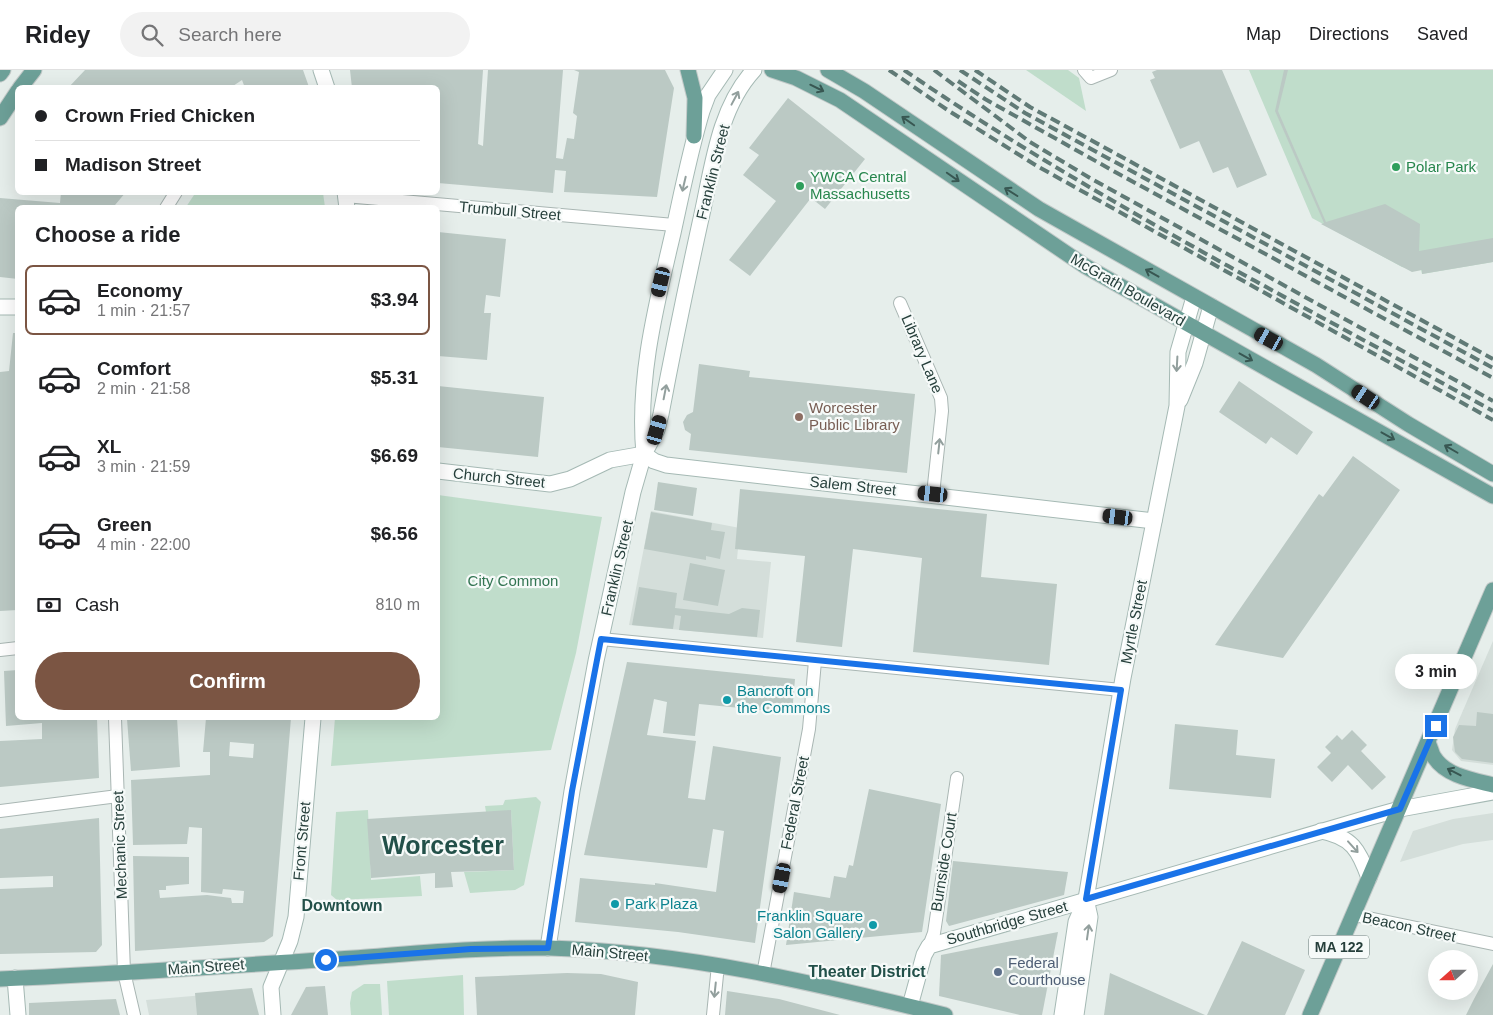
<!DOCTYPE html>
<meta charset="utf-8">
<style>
:root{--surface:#fff;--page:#f2f2f2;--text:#202124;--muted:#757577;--line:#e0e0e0;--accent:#7b5543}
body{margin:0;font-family:Arial,sans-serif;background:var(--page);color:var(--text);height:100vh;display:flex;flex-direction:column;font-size:19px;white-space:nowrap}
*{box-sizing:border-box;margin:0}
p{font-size:16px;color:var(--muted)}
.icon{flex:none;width:28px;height:28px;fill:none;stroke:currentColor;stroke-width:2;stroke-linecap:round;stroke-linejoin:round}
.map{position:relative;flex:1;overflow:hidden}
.panel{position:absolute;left:15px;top:135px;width:425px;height:515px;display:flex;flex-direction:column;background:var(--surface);border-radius:8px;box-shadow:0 5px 20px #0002}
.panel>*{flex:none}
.banner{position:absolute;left:15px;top:15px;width:425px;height:110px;border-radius:8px;box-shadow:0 5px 20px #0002;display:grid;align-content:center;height:110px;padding:0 20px;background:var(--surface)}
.needle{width:32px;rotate:249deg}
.fabs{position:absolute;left:1428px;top:880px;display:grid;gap:10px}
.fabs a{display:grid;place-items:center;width:50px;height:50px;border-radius:50%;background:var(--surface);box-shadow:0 5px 20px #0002;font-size:25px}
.end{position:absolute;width:22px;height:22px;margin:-11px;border:6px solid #1a73e8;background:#fff;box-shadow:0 0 0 2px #fff}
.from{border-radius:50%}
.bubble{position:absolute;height:35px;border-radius:18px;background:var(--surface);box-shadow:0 5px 20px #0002;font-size:16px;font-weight:600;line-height:35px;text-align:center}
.car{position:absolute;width:15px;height:30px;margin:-15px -8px;border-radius:6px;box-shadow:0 0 4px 1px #0007;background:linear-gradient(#222 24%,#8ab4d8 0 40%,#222 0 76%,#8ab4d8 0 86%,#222 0)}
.banner b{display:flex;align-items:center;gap:18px;height:48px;font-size:19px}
.banner b+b{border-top:1px solid var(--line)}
.banner i{width:12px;height:12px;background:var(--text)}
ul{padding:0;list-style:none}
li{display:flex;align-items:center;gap:15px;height:70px;margin:0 10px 8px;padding:0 10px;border:2px solid transparent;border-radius:8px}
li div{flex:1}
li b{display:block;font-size:19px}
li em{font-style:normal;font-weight:600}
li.on{border-color:var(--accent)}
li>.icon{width:45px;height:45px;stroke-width:1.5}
h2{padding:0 20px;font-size:22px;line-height:60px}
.pay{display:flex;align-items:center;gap:12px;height:55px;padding:0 20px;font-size:19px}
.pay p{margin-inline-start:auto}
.primary-button{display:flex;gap:10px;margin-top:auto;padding:10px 20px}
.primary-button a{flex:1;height:58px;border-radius:30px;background:var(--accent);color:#fff;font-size:20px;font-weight:600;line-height:58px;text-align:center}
header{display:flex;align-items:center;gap:30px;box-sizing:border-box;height:70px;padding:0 25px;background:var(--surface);border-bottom:1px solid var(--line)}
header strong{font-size:24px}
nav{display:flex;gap:28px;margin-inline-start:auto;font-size:18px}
.search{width:350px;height:45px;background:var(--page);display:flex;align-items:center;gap:12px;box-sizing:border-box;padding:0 18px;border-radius:28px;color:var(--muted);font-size:19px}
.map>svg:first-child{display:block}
.built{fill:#d4deda}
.green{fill:#c0ddcb}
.building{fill:#bbc9c4;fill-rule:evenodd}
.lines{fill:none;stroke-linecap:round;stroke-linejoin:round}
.street-casing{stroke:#a9b6b3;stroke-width:14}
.secondary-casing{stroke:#a5b9b4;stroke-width:17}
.primary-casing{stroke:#c2c9c8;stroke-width:17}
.street{stroke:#fff;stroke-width:12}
.secondary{stroke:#fff;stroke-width:15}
.primary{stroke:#6da098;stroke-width:15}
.rail{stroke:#607a76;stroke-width:4;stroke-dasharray:10 5;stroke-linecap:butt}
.oneway{stroke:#385752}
.oneway2{stroke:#929f9d}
.route{stroke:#1a73e8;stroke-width:6}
.leisure-dot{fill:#2e9e5b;stroke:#f6faf9;stroke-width:2}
.education-dot{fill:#8d6e63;stroke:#f6faf9;stroke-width:2}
.culture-dot{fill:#0f9aa8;stroke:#f6faf9;stroke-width:2}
.service-dot{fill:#5c6f8a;stroke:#f6faf9;stroke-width:2}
.labels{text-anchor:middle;stroke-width:4.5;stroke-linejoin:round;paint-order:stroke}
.shield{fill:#f6faf9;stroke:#647774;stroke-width:1}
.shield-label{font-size:14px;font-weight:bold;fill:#263f3b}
.leisure-label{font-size:15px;fill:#27864d;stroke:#f6faf9;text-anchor:start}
.street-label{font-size:15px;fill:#263f3b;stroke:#f6faf9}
.education-label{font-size:15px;fill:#785e54;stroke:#f6faf9;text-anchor:start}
.park-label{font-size:15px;fill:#327452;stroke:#f6faf9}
.culture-label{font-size:15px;fill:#0d838f;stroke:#f6faf9;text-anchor:start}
.service-label{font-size:15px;fill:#4e5e75;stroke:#f6faf9;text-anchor:start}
.neighbourhood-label{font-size:16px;font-weight:bold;fill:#225049;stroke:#f6faf9}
.town-label{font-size:25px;font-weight:bold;fill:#225049;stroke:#f6faf9}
</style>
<header>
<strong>Ridey</strong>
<div class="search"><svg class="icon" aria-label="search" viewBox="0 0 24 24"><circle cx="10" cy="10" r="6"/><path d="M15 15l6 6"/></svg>Search here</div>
<nav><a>Map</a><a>Directions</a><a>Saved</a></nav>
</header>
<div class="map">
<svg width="1493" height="945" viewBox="0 0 1493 945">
<rect width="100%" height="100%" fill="#e6eeeb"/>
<g class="built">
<polygon points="651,441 740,458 737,489 771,492 763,568 629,555"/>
<polygon points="1493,571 1493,695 1461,691 1452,680 1455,659"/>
<polygon points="1493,743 1493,770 1463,774 1400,792 1413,761 1453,749"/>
<polygon points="251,921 258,945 149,945 146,930"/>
</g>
<g class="green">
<polygon points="1026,0 1068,0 1079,8 1086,41"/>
<polygon points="1249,0 1493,0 1493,192 1422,204 1421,200 1402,197 1312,148"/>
<polygon points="196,122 323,123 325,137 186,137"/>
<polygon points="438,425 602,447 576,583 551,680 331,696 335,648 438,648"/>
<polygon points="536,727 541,732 524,815 515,820 470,823 464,802 514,800 511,741 486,742 485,736 503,735 505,730"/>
<polygon points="368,740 371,810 420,806 422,826 337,830 331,825 336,742"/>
<polygon points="463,905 464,945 389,945 387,911"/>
<polygon points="364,914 380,914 382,945 351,945 350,933 352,922"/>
</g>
<g class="building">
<polygon points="85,0 303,0 309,17 245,18 242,10 230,18 68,18"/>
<polygon points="350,0 483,0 478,74 483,76 488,0 563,0 556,88 563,89 567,68 574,69 577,46 573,43 579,2 574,0 665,0 674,18 657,127 564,122 566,101 555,100 553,123 438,113 438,18 352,18"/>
<polygon points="1157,0 1222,0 1267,105 1237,118 1228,97 1213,103 1199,71 1180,79 1150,10 1155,8 1152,2"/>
<polygon points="1284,0 1288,0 1278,41 1326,152 1385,134 1420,154 1419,181 1493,168 1493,192 1422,204 1422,200 1412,202 1321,154 1324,153 1275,41"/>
<polygon points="788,28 865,89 825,139 811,128 750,206 729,190 776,131 743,105 759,85 749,78"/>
<polygon points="61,122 126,122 115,135 119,138 18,138 18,209 0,207 0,128 60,133"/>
<polygon points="438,162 506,169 500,227 486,225 484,243 491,243 487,290 438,286"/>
<polygon points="13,263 18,263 18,540 0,541 0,302 9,301"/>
<polygon points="699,294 750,301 749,307 915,324 907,403 689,380 691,364 685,360 683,352 687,345 693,342"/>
<polygon points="1239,311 1313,362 1297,385 1271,367 1266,374 1219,342"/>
<polygon points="438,316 544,327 538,387 438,377"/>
<polygon points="1353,386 1400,420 1283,588 1215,575 1319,424 1323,427"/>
<polygon points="658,412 697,418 693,446 654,440"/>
<polygon points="740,419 987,444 981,507 1057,514 1049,595 913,582 922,488 853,479 842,577 796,572 805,486 735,479"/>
<polygon points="651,442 712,453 711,460 725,462 720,489 706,486 706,490 644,479"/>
<polygon points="690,493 725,500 718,536 683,530"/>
<polygon points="639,517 677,523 675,538 729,544 742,538 760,540 757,567 679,560 681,546 675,545 673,559 632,555"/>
<polygon points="627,592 795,609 792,643 699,634 695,666 663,663 667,632 654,629 647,665 696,671 688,728 705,730 713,676 781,687 755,873 678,862 575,852 580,808 655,815 655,813 716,822 724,761 713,759 707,798 584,785"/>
<polygon points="18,600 18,648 97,648 99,708 0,717 0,671 42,669 42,653 6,656 4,601"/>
<polygon points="1477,642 1493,644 1493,693 1462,689 1455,682 1453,667 1459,655 1476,656"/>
<polygon points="177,648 180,697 131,701 127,649"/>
<path d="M206 648H291L273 866 264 872 135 881 133 786 189 787V814L166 816V820H159L160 828 207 825 231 828 232 833H243L244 821 223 819 222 824 201 822 202 758 189 757 187 774 133 775 131 710 210 705V682H203ZM230 672 254 674 253 688 229 686Z"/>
<polygon points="1175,654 1238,660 1236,685 1275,689 1271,728 1169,719"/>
<polygon points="1352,660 1367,675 1361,681 1386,707 1372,720 1348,695 1332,712 1317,697 1331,683 1325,677 1337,665 1342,670"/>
<polygon points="869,719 941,734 922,862 786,875 794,822 830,828 834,806 846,808 849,795 853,796"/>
<polygon points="511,740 514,800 451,802 453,817 435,818 435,803 371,808 367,749"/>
<polygon points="99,748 102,875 96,882 0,884 0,819 53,817 53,806 0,808 0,759"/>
<polygon points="953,791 1068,802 1064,825 949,856 946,851"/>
<polygon points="1058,862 1042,945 1020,945 939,926 941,885"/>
<polygon points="1242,871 1305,900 1285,945 1207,945"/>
<polygon points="1493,894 1493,945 1466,945 1474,929"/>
<polygon points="567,903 601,904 638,912 635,945 477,945 475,907"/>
<polygon points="1110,903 1196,941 1205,945 1104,945"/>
<polygon points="325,916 328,945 291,945 306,917"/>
<polygon points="252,918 259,945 197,945 195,923"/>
<polygon points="727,921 779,929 840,945 725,945"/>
<polygon points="116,929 120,945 29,945 29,933"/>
</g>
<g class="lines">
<defs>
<g id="street">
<polyline points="1084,0 1091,8 1111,0"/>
<polyline points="345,126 674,155"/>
<polyline points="166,138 176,122"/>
<polyline points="900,233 941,328 942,341 933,424"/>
<polyline points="601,569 1121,620"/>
<polyline points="0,580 18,578"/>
<polyline points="115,648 124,902 134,945"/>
<polyline points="0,741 118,726"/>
<polyline points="1354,845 1493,874"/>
<polyline points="929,876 934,863 957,708"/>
<polyline points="763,904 809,659 815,591"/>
<polyline points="713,945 718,895"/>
</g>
<g id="secondary">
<polyline points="321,0 327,18"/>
<polyline points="345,122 347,138"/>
<polyline points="0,237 18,237"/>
<polyline points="1180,330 1195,293 1211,236"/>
<polyline points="644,384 654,391 666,395 1154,451"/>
<path d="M644 384C637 309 656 236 673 163 682 122 690 81 702 41L708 25 725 0"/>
<polyline points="438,401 550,414 570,409 610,390 644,384"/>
<path d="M1321 761C1352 767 1359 780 1369 808"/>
<path d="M548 878 572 721 596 591 633 422 644 384 657 360 661 344C673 280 686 217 700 153 712 102 717 40 754 0"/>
<polyline points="15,908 18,945"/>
<polyline points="910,936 924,885 929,876 1371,747 1400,739 1493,722"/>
<polyline points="273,945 271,917 290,871 296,847 313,648"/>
<polyline points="1062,945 1076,852 1086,829 1123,608 1177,336 1178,282 1194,227"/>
<polyline points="1076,945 1090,847 1086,829"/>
</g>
<g id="primary">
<polyline points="688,0 695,28 694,66"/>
<polyline points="772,0 796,8 840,30 1085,196 1493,426"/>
<polyline points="828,0 864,21 1039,139 1316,295 1408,354 1493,404"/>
<polyline points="0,4 3,0"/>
<polyline points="20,18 34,0"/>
<polyline points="0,48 18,21"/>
<path d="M1428 673C1431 677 1431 683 1434 687 1446 706 1473 710 1493 715"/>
<path d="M0 909C118 904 236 895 354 888 419 883 484 877 550 878 684 882 815 913 945 945"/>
<polyline points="1310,945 1493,520"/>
</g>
</defs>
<use href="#street" class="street-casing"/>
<use href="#secondary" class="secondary-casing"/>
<use href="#primary" class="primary-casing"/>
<use href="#street" class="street"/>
<use href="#secondary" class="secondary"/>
<use href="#primary" class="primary"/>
<g class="rail">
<polyline points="889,0 949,41 1037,96 1493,350"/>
<path d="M904 0C1091 128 1295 231 1493 341"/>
<polyline points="934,0 1030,72 1090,108 1493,331"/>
<polyline points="960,0 1025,43 1493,298"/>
<polyline points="975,0 1030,37 1493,289"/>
<polyline points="958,11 985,29 1117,103 1493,308"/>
</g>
</g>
<defs><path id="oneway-shaft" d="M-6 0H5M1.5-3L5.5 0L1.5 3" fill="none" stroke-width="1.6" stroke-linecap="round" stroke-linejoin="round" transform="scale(1.25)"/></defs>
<g class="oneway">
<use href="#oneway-shaft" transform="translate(817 18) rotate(26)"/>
<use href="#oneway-shaft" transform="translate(908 51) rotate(-145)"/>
<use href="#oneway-shaft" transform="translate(953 107) rotate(35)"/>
<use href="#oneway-shaft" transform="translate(1011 122) rotate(-148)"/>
<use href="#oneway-shaft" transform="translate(1152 203) rotate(-151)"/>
<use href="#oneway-shaft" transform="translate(1246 287) rotate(29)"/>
<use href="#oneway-shaft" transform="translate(1388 366) rotate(29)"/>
<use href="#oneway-shaft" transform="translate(1451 379) rotate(-150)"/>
<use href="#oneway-shaft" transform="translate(1454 702) rotate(-153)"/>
</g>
<g class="oneway2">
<use href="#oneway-shaft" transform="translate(735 28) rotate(-62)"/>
<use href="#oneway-shaft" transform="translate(684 114) rotate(103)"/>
<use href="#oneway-shaft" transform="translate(1177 294) rotate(93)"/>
<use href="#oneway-shaft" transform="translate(665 322) rotate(-79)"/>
<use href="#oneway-shaft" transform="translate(939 376) rotate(-84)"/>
<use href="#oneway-shaft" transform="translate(1353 777) rotate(48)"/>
<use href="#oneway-shaft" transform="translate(1088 862) rotate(-82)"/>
<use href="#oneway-shaft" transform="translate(715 920) rotate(96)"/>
</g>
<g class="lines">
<polyline class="route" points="326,890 471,879 548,878 572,721 601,569 1121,620 1086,829 1400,739 1436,656"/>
</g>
<g class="leisure-dot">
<circle cx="1396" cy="97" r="5"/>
<circle cx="800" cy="116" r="5"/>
</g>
<circle class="education-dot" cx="799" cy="347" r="5"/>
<g class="culture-dot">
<circle cx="727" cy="630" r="5"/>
<circle cx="615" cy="834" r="5"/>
<circle cx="873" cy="855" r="5"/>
</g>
<circle class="service-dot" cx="998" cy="902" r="5"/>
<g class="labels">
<rect class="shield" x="1309" y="865.5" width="60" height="23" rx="4"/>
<g class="shield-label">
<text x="1339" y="882">MA 122</text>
</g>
<g class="leisure-label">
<text x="1406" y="102">Polar Park</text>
<text x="810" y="112">YWCA Central<tspan x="810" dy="17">Massachusetts</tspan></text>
</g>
<g class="street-label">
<text transform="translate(713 102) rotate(-76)" y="5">Franklin Street</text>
<text transform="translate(510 141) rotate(5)" y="5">Trumbull Street</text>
<text transform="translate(1128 220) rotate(30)" y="5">McGrath Boulevard</text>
<text transform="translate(922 284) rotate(67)" y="5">Library Lane</text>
<text transform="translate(499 408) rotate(6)" y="5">Church Street</text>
<text transform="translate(853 416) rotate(6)" y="5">Salem Street</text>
<text transform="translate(617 498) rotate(-77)" y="5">Franklin Street</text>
<text transform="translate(1134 552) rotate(-79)" y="5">Myrtle Street</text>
<text transform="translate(795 733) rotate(-79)" y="5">Federal Street</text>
<text transform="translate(302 771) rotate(-85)" y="5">Front Street</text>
<text transform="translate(120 775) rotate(-92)" y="5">Mechanic Street</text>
<text transform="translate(944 792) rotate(-81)" y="5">Burnside Court</text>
<text transform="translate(1007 853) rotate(-16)" y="5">Southbridge Street</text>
<text transform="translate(1409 857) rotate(12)" y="5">Beacon Street</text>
<text transform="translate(610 883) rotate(5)" y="5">Main Street</text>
<text transform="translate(206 897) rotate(-4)" y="5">Main Street</text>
</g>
<g class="education-label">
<text x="809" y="343">Worcester<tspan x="809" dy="17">Public Library</tspan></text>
</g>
<g class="park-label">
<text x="513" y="516">City Common</text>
</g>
<g class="culture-label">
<text x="737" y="626">Bancroft on<tspan x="737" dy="17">the Commons</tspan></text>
<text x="625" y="839">Park Plaza</text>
<text x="863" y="851" text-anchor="end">Franklin Square<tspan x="863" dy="17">Salon Gallery</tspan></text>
</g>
<g class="service-label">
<text x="1008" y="898">Federal<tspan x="1008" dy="17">Courthouse</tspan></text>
</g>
<g class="neighbourhood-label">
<text x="342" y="841">Downtown</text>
<text x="867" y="907">Theater District</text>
</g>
<g class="town-label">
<text x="443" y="784">Worcester</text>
</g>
</g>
</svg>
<div class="fabs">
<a><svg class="needle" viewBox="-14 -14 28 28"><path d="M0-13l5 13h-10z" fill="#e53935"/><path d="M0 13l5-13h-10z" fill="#757577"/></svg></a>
</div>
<i class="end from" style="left:326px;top:890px"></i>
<i class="end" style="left:1436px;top:656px"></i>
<div class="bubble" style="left:1395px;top:584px;width:82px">3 min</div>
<i class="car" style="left:661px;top:212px;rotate:193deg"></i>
<i class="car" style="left:1269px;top:269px;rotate:299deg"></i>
<i class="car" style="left:1366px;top:327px;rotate:304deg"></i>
<i class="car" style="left:657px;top:360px;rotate:16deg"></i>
<i class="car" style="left:933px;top:424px;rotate:276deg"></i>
<i class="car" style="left:1118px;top:447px;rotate:277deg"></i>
<i class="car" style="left:782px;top:808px;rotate:191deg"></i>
<div class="banner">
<b><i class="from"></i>Crown Fried Chicken</b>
<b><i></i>Madison Street</b>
</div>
<section class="panel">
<h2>Choose a ride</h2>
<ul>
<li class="on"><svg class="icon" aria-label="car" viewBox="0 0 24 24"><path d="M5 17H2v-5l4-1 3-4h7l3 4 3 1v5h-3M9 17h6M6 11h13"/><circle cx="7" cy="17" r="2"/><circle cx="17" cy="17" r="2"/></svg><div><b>Economy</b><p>1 min · 21:57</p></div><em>$3.94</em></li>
<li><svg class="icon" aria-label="car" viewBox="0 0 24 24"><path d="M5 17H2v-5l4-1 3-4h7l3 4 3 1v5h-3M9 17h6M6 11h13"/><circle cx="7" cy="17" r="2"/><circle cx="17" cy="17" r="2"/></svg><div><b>Comfort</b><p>2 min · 21:58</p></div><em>$5.31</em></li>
<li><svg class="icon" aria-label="car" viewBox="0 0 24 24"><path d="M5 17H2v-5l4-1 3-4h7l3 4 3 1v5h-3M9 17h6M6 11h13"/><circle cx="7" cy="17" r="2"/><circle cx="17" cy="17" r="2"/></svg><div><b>XL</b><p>3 min · 21:59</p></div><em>$6.69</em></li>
<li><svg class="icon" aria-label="car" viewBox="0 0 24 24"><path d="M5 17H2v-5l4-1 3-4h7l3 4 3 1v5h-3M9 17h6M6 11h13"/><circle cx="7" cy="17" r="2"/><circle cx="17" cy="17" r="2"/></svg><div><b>Green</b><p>4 min · 22:00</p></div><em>$6.56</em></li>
</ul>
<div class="pay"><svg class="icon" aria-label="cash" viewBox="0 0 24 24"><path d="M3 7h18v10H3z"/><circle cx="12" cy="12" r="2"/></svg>Cash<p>810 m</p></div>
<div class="primary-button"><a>Confirm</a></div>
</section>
</div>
